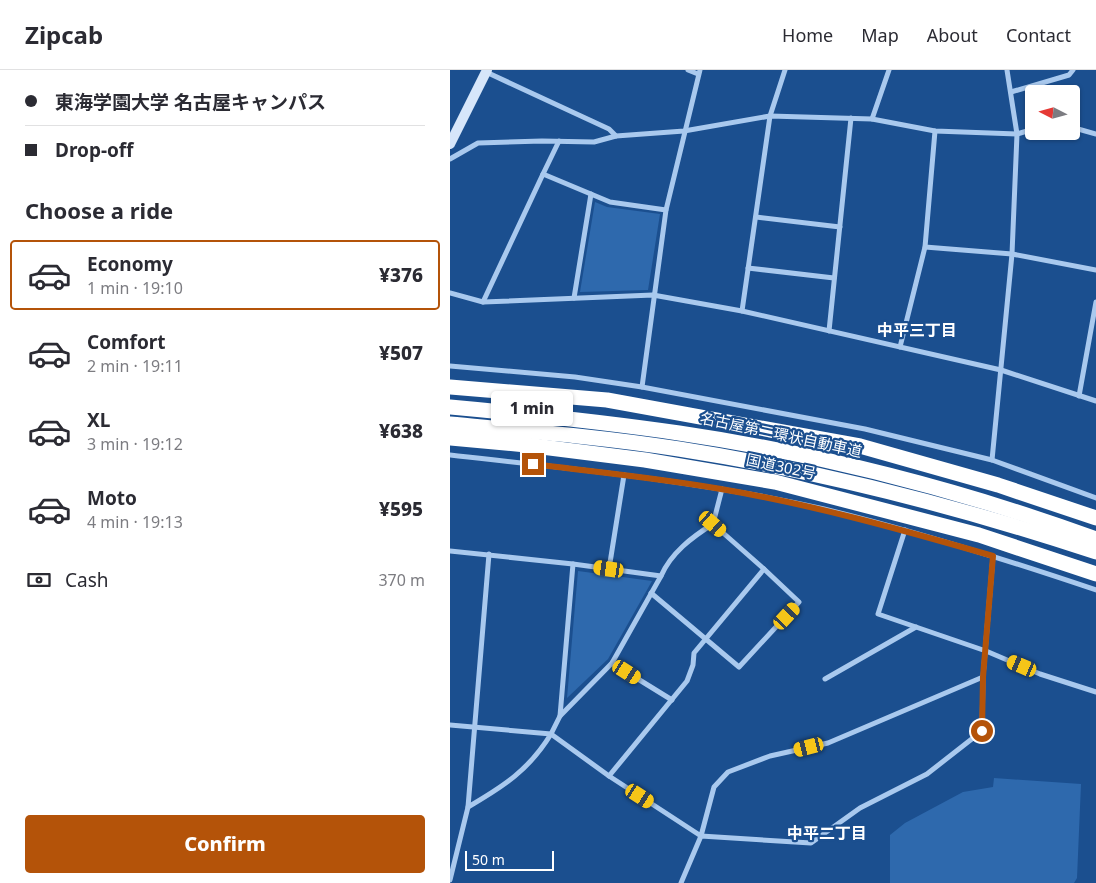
<!DOCTYPE html>
<meta charset="utf-8">
<style>
:root{--surface:#fff;--page:#f2f2f3;--text:#2b2b33;--muted:#7c7c81;--line:#e1e1e2;--accent:#b45309}
body{margin:0;font-family:"Noto Sans","Noto Sans JP",sans-serif;background:var(--page);color:var(--text);height:100vh;display:flex;flex-direction:column;font-size:19px;white-space:nowrap}
*{box-sizing:border-box;margin:0}
p{font-size:16px;color:var(--muted)}
.icon{flex:none;width:28px;height:28px;fill:none;stroke:currentColor;stroke-width:2;stroke-linecap:round;stroke-linejoin:round}
.map{position:relative;flex:1;overflow:hidden}
.sheet{display:flex;flex-direction:column;background:var(--surface);width:450px}
.sheet>*{flex:none}
.banner{display:grid;align-content:center;height:110px;padding:0 25px;background:var(--surface)}
.needle{width:32px;rotate:276deg}
.controls{position:absolute;left:575px;top:15px;display:grid;gap:10px}
.controls a{display:grid;place-items:center;width:55px;height:55px;border-radius:5px;background:var(--surface);box-shadow:0 1px 4px #0004;font-size:25px}
.scale{position:absolute;left:15px;bottom:12px;width:89px;box-sizing:border-box;padding-left:5px;border:2px solid #fff;border-top:0;font-size:14px;line-height:18px;white-space:nowrap;color:#fff;-webkit-text-stroke:4px #1b4f8f;paint-order:stroke}
.end{position:absolute;width:22px;height:22px;margin:-11px;border:6px solid #b45309;background:#fff;box-shadow:0 0 0 2px #fff}
.from{border-radius:50%}
.bubble{position:absolute;height:35px;border-radius:5px;background:var(--surface);box-shadow:0 1px 4px #0004;font-size:16px;font-weight:800;line-height:35px;text-align:center}
.car{position:absolute;width:15px;height:30px;margin:-15px -8px;border-radius:6px;box-shadow:0 0 4px 1px #0007;background:linear-gradient(#f5c518 24%,#345 0 40%,#f5c518 0 76%,#345 0 86%,#f5c518 0)}
.banner b{display:flex;align-items:center;gap:18px;height:48px;font-size:19px}
.banner b+b{border-top:1px solid var(--line)}
.banner i{width:12px;height:12px;background:var(--text)}
ul{padding:0;list-style:none}
li{display:flex;align-items:center;gap:15px;height:70px;margin:0 10px 8px;padding:0 15px;border:2px solid transparent;border-radius:5px}
li div{flex:1}
li b{display:block;font-size:19px}
li em{font-style:normal;font-weight:800}
li.selected{border-color:var(--accent)}
li>.icon{width:45px;height:45px;stroke-width:1.5}
h2{padding:0 25px;font-size:22px;line-height:60px}
.pay{display:flex;align-items:center;gap:12px;height:55px;padding:0 25px;font-size:19px}
.pay p{margin-inline-start:auto}
.primary-button{display:flex;gap:10px;margin-top:auto;padding:10px 25px}
.primary-button a{flex:1;height:58px;border-radius:5px;background:var(--accent);color:#fff;font-size:20px;font-weight:800;line-height:58px;text-align:center}
header{display:flex;align-items:center;gap:30px;box-sizing:border-box;height:70px;padding:0 25px;background:var(--surface);border-bottom:1px solid var(--line)}
header strong{font-size:24px}
nav{display:flex;gap:28px;margin-inline-start:auto;font-size:18px}
main{display:flex;flex:1;min-height:0}
.map>svg:first-child{display:block}
.green{fill:#2e69ad}
.lines{fill:none;stroke-linecap:round;stroke-linejoin:round}
.street{stroke:#a9c9ee;stroke-width:5}
.secondary{stroke:#d6e6fa;stroke-width:10}
.highway{stroke:#fff;stroke-width:15}
.route{stroke:#b45309;stroke-width:6}
.labels{text-anchor:middle;stroke-width:4.5;stroke-linejoin:round;paint-order:stroke}
.street-label{font-size:15px;fill:#fff;stroke:#1b4f8f}
.neighbourhood-label{font-size:16px;font-weight:bold;fill:#fff;stroke:#1b4f8f}
</style>
<header>
<strong>Zipcab</strong>
<nav><a>Home</a><a>Map</a><a>About</a><a>Contact</a></nav>
</header>
<main>
<section class="sheet">
<div class="banner">
<b><i class="from"></i>東海学園大学 名古屋キャンパス</b>
<b><i></i>Drop-off</b>
</div>
<h2>Choose a ride</h2>
<ul>
<li class="selected"><svg class="icon" aria-label="car" viewBox="0 0 24 24"><path d="M5 17H2v-5l4-1 3-4h7l3 4 3 1v5h-3M9 17h6M6 11h13"/><circle cx="7" cy="17" r="2"/><circle cx="17" cy="17" r="2"/></svg><div><b>Economy</b><p>1 min · 19:10</p></div><em>¥376</em></li>
<li><svg class="icon" aria-label="car" viewBox="0 0 24 24"><path d="M5 17H2v-5l4-1 3-4h7l3 4 3 1v5h-3M9 17h6M6 11h13"/><circle cx="7" cy="17" r="2"/><circle cx="17" cy="17" r="2"/></svg><div><b>Comfort</b><p>2 min · 19:11</p></div><em>¥507</em></li>
<li><svg class="icon" aria-label="car" viewBox="0 0 24 24"><path d="M5 17H2v-5l4-1 3-4h7l3 4 3 1v5h-3M9 17h6M6 11h13"/><circle cx="7" cy="17" r="2"/><circle cx="17" cy="17" r="2"/></svg><div><b>XL</b><p>3 min · 19:12</p></div><em>¥638</em></li>
<li><svg class="icon" aria-label="car" viewBox="0 0 24 24"><path d="M5 17H2v-5l4-1 3-4h7l3 4 3 1v5h-3M9 17h6M6 11h13"/><circle cx="7" cy="17" r="2"/><circle cx="17" cy="17" r="2"/></svg><div><b>Moto</b><p>4 min · 19:13</p></div><em>¥595</em></li>
</ul>
<div class="pay"><svg class="icon" aria-label="cash" viewBox="0 0 24 24"><path d="M3 7h18v10H3z"/><circle cx="12" cy="12" r="2"/></svg>Cash<p>370 m</p></div>
<div class="primary-button"><a>Confirm</a></div>
</section>
<div class="map">
<svg width="646" height="813" viewBox="0 0 646 813">
<rect width="100%" height="100%" fill="#1b4f8f"/>
<g class="green">
<polygon points="145,132 157,137 210,144 198,220 130,222"/>
<polygon points="128,501 202,511 158,589 117,628"/>
<polygon points="544,708 631,714 627,808 624,813 440,813 440,765 455,753 513,722 543,717"/>
</g>
<g class="lines">
<g class="street">
<polyline points="238,0 248,4"/>
<polyline points="36,2 159,59 166,66 234,61 320,46 422,49 485,61 567,64 584,59"/>
<polyline points="561,22 619,5 623,0"/>
<polyline points="422,49 439,0"/>
<polyline points="621,57 646,64"/>
<polyline points="0,89 28,73 92,71 144,72 166,66"/>
<polyline points="93,104 109,71"/>
<polyline points="306,147 390,157"/>
<polyline points="475,177 562,184 646,200"/>
<polyline points="298,198 384,208"/>
<polyline points="0,223 33,232 203,225 292,241 551,300 646,331"/>
<polyline points="124,228 141,124"/>
<polyline points="33,232 93,104 160,132 216,140"/>
<polyline points="292,241 320,46 335,0"/>
<polyline points="379,261 401,48"/>
<polyline points="450,277 475,177 485,61"/>
<polyline points="0,296 125,307 192,317 415,359 542,390 646,428"/>
<polyline points="192,317 216,140 250,0"/>
<polyline points="629,326 646,232"/>
<path d="M0 385C125 399 251 411 374 439 466 461 557 490 646 520"/>
<polyline points="542,390 562,184 567,64 557,0"/>
<polyline points="455,460 428,544 536,581 590,604 646,622"/>
<polyline points="0,481 123,494 211,506 162,593 110,646 101,664 159,706 251,766 264,717 278,702 320,686 378,673 533,607"/>
<polyline points="159,499 174,405"/>
<path d="M211 506C221 483 242 467 263 454"/>
<polyline points="201,523 289,597 349,532 314,499"/>
<polyline points="162,593 222,630"/>
<polyline points="375,609 466,557"/>
<polyline points="110,646 123,494"/>
<path d="M0 655 101 664C79 700 54 716 18 737"/>
<polyline points="159,706 237,611 243,595 244,583 314,499 263,454 272,419"/>
<polyline points="0,810 18,737 39,484"/>
<polyline points="231,813 251,766 361,773 410,738 477,704 532,661 533,607 543,486"/>
</g>
<polyline class="secondary" points="0,74 37,0"/>
<g class="highway">
<polyline points="0,317 157,330 410,376 548,415 646,448"/>
<path d="M0 337C77 344 153 352 229 363 371 384 511 420 646 469"/>
<path d="M0 354C76 361 153 367 229 379 370 401 510 437 646 482"/>
<polyline points="0,368 76,375 195,390 325,412 529,465 646,504"/>
</g>
</g>
<g class="lines">
<path class="route" d="M83 394C146 402 209 408 271 419 364 435 453 460 543 486L533 607 532 661"/>
</g>
<g class="labels">
<g class="street-label">
<text transform="translate(331 365) rotate(12)" y="5">名古屋第二環状自動車道</text>
<text transform="translate(331 397) rotate(12)" y="5">国道302号</text>
</g>
<g class="neighbourhood-label">
<text x="467" y="266">中平三丁目</text>
<text x="377" y="769">中平二丁目</text>
</g>
</g>
</svg>
<div class="controls">
<a><svg class="needle" viewBox="-14 -14 28 28"><path d="M0-13l5 13h-10z" fill="#e53935"/><path d="M0 13l5-13h-10z" fill="#7c7c81"/></svg></a>
</div>
<div class="scale">50 m</div>
<i class="end from" style="left:532px;top:661px"></i>
<i class="end" style="left:83px;top:394px"></i>
<div class="bubble" style="left:41px;top:321px;width:82px">1 min</div>
<i class="car" style="left:263px;top:454px;rotate:131deg"></i>
<i class="car" style="left:159px;top:499px;rotate:278deg"></i>
<i class="car" style="left:337px;top:546px;rotate:43deg"></i>
<i class="car" style="left:572px;top:596px;rotate:293deg"></i>
<i class="car" style="left:177px;top:602px;rotate:122deg"></i>
<i class="car" style="left:359px;top:677px;rotate:256deg"></i>
<i class="car" style="left:190px;top:726px;rotate:123deg"></i>
</div>
</main>
